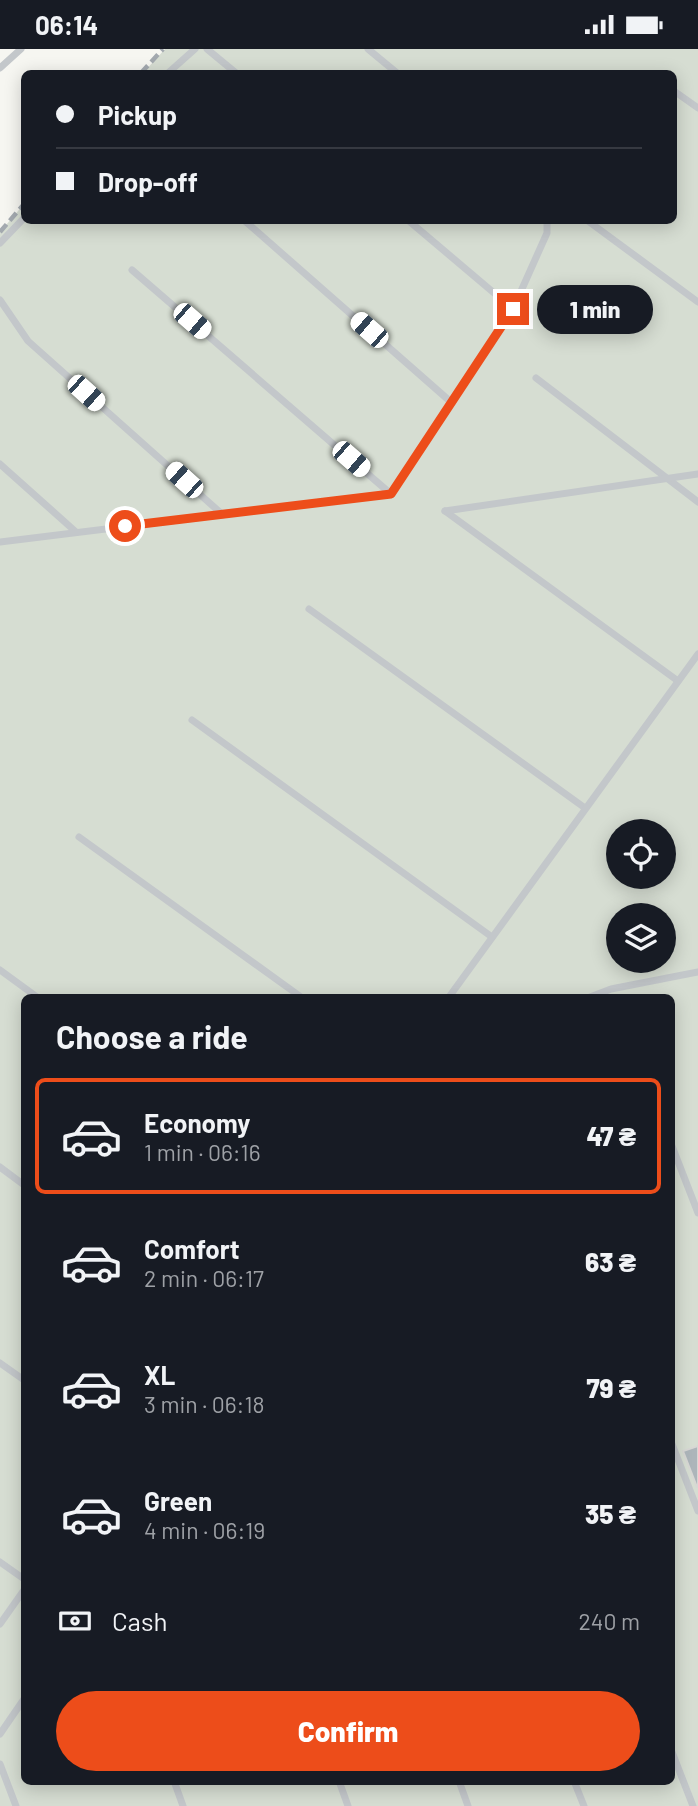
<!DOCTYPE html>
<meta charset="utf-8">
<style>
:root{--surface:#171b24;--page:#20242c;--text:#f1f3f6;--muted:#9ea1a6;--line:#363941;--accent:#ed4d1a}
body{margin:0;font-family:Barlow,sans-serif;background:var(--page);color:var(--text);height:100vh;display:flex;flex-direction:column;font-size:26px;white-space:nowrap}
*{box-sizing:border-box;margin:0}
p{font-size:23px;color:var(--muted)}
.icon{flex:none;width:38px;height:38px;fill:none;stroke:currentColor;stroke-width:2;stroke-linecap:round;stroke-linejoin:round}
.map{position:relative;flex:1;overflow:hidden}
.details{position:absolute;left:21px;top:945px;width:654px;height:791px;display:flex;flex-direction:column;background:var(--surface);border-radius:10px;box-shadow:0 4px 18px #0003}
.details>*{flex:none}
.hud{position:absolute;left:21px;top:21px;width:656px;height:154px;border-radius:10px;box-shadow:0 4px 18px #0003;display:grid;align-content:center;height:154px;padding:0 35px;background:var(--surface)}
.fabs{position:absolute;left:606px;top:770px;display:grid;gap:14px}
.fabs a{display:grid;place-items:center;width:70px;height:70px;border-radius:50%;background:var(--surface);box-shadow:0 4px 18px #0003;font-size:35px}
.end{position:absolute;width:32px;height:32px;margin:-16px;border:9px solid #ed4d1a;background:#fff;box-shadow:0 0 0 4px #fff}
.from{border-radius:50%}
.bubble{position:absolute;height:49px;border-radius:24px;background:var(--surface);box-shadow:0 4px 18px #0003;font-size:23px;font-weight:800;line-height:49px;text-align:center}
.car{position:absolute;width:21px;height:42px;margin:-21px -10px;border-radius:9px;box-shadow:0 0 5px 2px #0007;background:linear-gradient(#fff 24%,#345 0 40%,#fff 0 76%,#345 0 86%,#fff 0)}
.hud b{display:flex;align-items:center;gap:24px;height:66px;font-size:26px}
.hud b+b{border-top:2px solid var(--line)}
.hud i{width:18px;height:18px;background:var(--text)}
ul{padding:0;list-style:none}
li{display:flex;align-items:center;gap:21px;height:116px;margin:0 14px 10px;padding:0 21px;border:4px solid transparent;border-radius:10px}
li div{flex:1}
li b{display:block;font-size:26px}
li em{font-style:normal;font-weight:800}
li.active{border-color:var(--accent)}
li>.icon{width:63px;height:63px;stroke-width:1.5}
h2{padding:0 35px;font-size:32px;line-height:84px}
.pay{display:flex;align-items:center;gap:18px;height:77px;padding:0 35px;font-size:26px}
.pay p{margin-inline-start:auto}
.action{display:flex;gap:14px;margin-top:auto;padding:14px 35px}
.action a{flex:1;height:80px;border-radius:42px;background:var(--accent);color:#fff;font-size:28px;font-weight:800;line-height:80px;text-align:center}
.status{display:flex;justify-content:space-between;align-items:center;height:49px;padding:0 35px;background:var(--surface);direction:ltr}
.status svg{height:19px;fill:currentColor}
.map>svg:first-child{display:block}
.green{fill:#d6ddd2;fill-rule:evenodd}
.building{fill:#adb5ba;stroke:#d7d7d4;stroke-width:2}
.lines{fill:none;stroke-linecap:round;stroke-linejoin:round}
.lane{stroke:#c3c7ca;stroke-width:7}
.rail{stroke:#a3a9af;stroke-width:4.5;stroke-dasharray:10 5;stroke-linecap:butt}
.route{stroke:#ed4d1a;stroke-width:9}
</style>
<div class="status"><b>06:14</b><svg viewBox="0 0 49 12"><path d="M0 12V9h3v3zM5 12V6h3v6zM10 12V3h3v9zM15 12V0h3v12zM26 1h20v11H26zM47 4h2v5h-2z"/></svg></div>
<div class="map">
<svg width="698" height="1757" viewBox="0 0 698 1757">
<rect width="100%" height="100%" fill="#f6f6f1"/>
<path class="green" d="M165 0H698V1757H0V183L24 155V172H674V24H143ZM618 782H663V828H618ZM618 866H663V912H618ZM24 948H672V1732H24Z"/>
<polygon class="building" points="698,1397 698,1438 697,1438 683,1402"/>
<g class="lines">
<g class="lane">
<polyline points="207,0 236,24"/>
<polyline points="368,0 397,24"/>
<polyline points="0,19 21,0"/>
<polyline points="168,24 195,0"/>
<polyline points="674,42 698,59"/>
<polyline points="245,172 452,354"/>
<polyline points="409,172 513,260"/>
<polyline points="588,172 698,253"/>
<polyline points="0,194 24,169"/>
<polyline points="132,221 391,445"/>
<polyline points="0,251 28,292 223,466"/>
<polyline points="536,329 698,453"/>
<polyline points="0,415 76,483"/>
<polyline points="445,462 678,632"/>
<polyline points="445,462 698,425"/>
<polyline points="0,493 391,445 513,260 547,184 547,172"/>
<polyline points="309,560 585,759"/>
<polyline points="192,671 492,888"/>
<polyline points="79,788 301,948"/>
<polyline points="0,921 37,948"/>
<polyline points="449,948 698,605"/>
<polyline points="590,948 611,940 698,923"/>
<polyline points="672,1097 698,1164"/>
<polyline points="0,1118 24,1136"/>
<polyline points="0,1314 24,1331"/>
<polyline points="672,1395 698,1462"/>
<polyline points="0,1513 24,1530"/>
<polyline points="0,1575 24,1541"/>
<polyline points="0,1685 24,1650"/>
<polyline points="672,1703 693,1757"/>
<polyline points="0,1715 16,1757"/>
<polyline points="174,1732 183,1757"/>
<polyline points="339,1732 348,1757"/>
<polyline points="459,1732 468,1757"/>
<polyline points="574,1732 584,1757"/>
</g>
<g class="rail">
<polyline points="141,24 163,0"/>
<polyline points="0,183 24,155"/>
</g>
</g>
<g class="lines">
<polyline class="route" points="125,477 391,445 513,260"/>
</g>
</svg>
<div class="fabs">
<a><svg class="icon" aria-label="locate" viewBox="0 0 24 24"><circle cx="12" cy="12" r="6"/><path d="M12 2v4M12 18v4M2 12h4M18 12h4"/></svg></a>
<a><svg class="icon" aria-label="layers" viewBox="0 0 24 24"><path d="M12 4l9 5-9 5-9-5zM3 14l9 5 9-5"/></svg></a>
</div>
<i class="end from" style="left:125px;top:477px"></i>
<i class="end" style="left:513px;top:260px"></i>
<div class="bubble" style="left:537px;top:236px;width:116px">1 min</div>
<i class="car" style="left:192px;top:272px;rotate:131deg"></i>
<i class="car" style="left:369px;top:281px;rotate:311deg"></i>
<i class="car" style="left:86px;top:344px;rotate:132deg"></i>
<i class="car" style="left:351px;top:410px;rotate:131deg"></i>
<i class="car" style="left:184px;top:431px;rotate:312deg"></i>
<div class="hud">
<b><i class="from"></i>Pickup</b>
<b><i></i>Drop-off</b>
</div>
<section class="details">
<h2>Choose a ride</h2>
<ul>
<li class="active"><svg class="icon" aria-label="car" viewBox="0 0 24 24"><path d="M5 17H2v-5l4-1 3-4h7l3 4 3 1v5h-3M9 17h6M6 11h13"/><circle cx="7" cy="17" r="2"/><circle cx="17" cy="17" r="2"/></svg><div><b>Economy</b><p>1 min · 06:16</p></div><em>47 ₴</em></li>
<li><svg class="icon" aria-label="car" viewBox="0 0 24 24"><path d="M5 17H2v-5l4-1 3-4h7l3 4 3 1v5h-3M9 17h6M6 11h13"/><circle cx="7" cy="17" r="2"/><circle cx="17" cy="17" r="2"/></svg><div><b>Comfort</b><p>2 min · 06:17</p></div><em>63 ₴</em></li>
<li><svg class="icon" aria-label="car" viewBox="0 0 24 24"><path d="M5 17H2v-5l4-1 3-4h7l3 4 3 1v5h-3M9 17h6M6 11h13"/><circle cx="7" cy="17" r="2"/><circle cx="17" cy="17" r="2"/></svg><div><b>XL</b><p>3 min · 06:18</p></div><em>79 ₴</em></li>
<li><svg class="icon" aria-label="car" viewBox="0 0 24 24"><path d="M5 17H2v-5l4-1 3-4h7l3 4 3 1v5h-3M9 17h6M6 11h13"/><circle cx="7" cy="17" r="2"/><circle cx="17" cy="17" r="2"/></svg><div><b>Green</b><p>4 min · 06:19</p></div><em>35 ₴</em></li>
</ul>
<div class="pay"><svg class="icon" aria-label="cash" viewBox="0 0 24 24"><path d="M3 7h18v10H3z"/><circle cx="12" cy="12" r="2"/></svg>Cash<p>240 m</p></div>
<div class="action"><a>Confirm</a></div>
</section>
</div>
